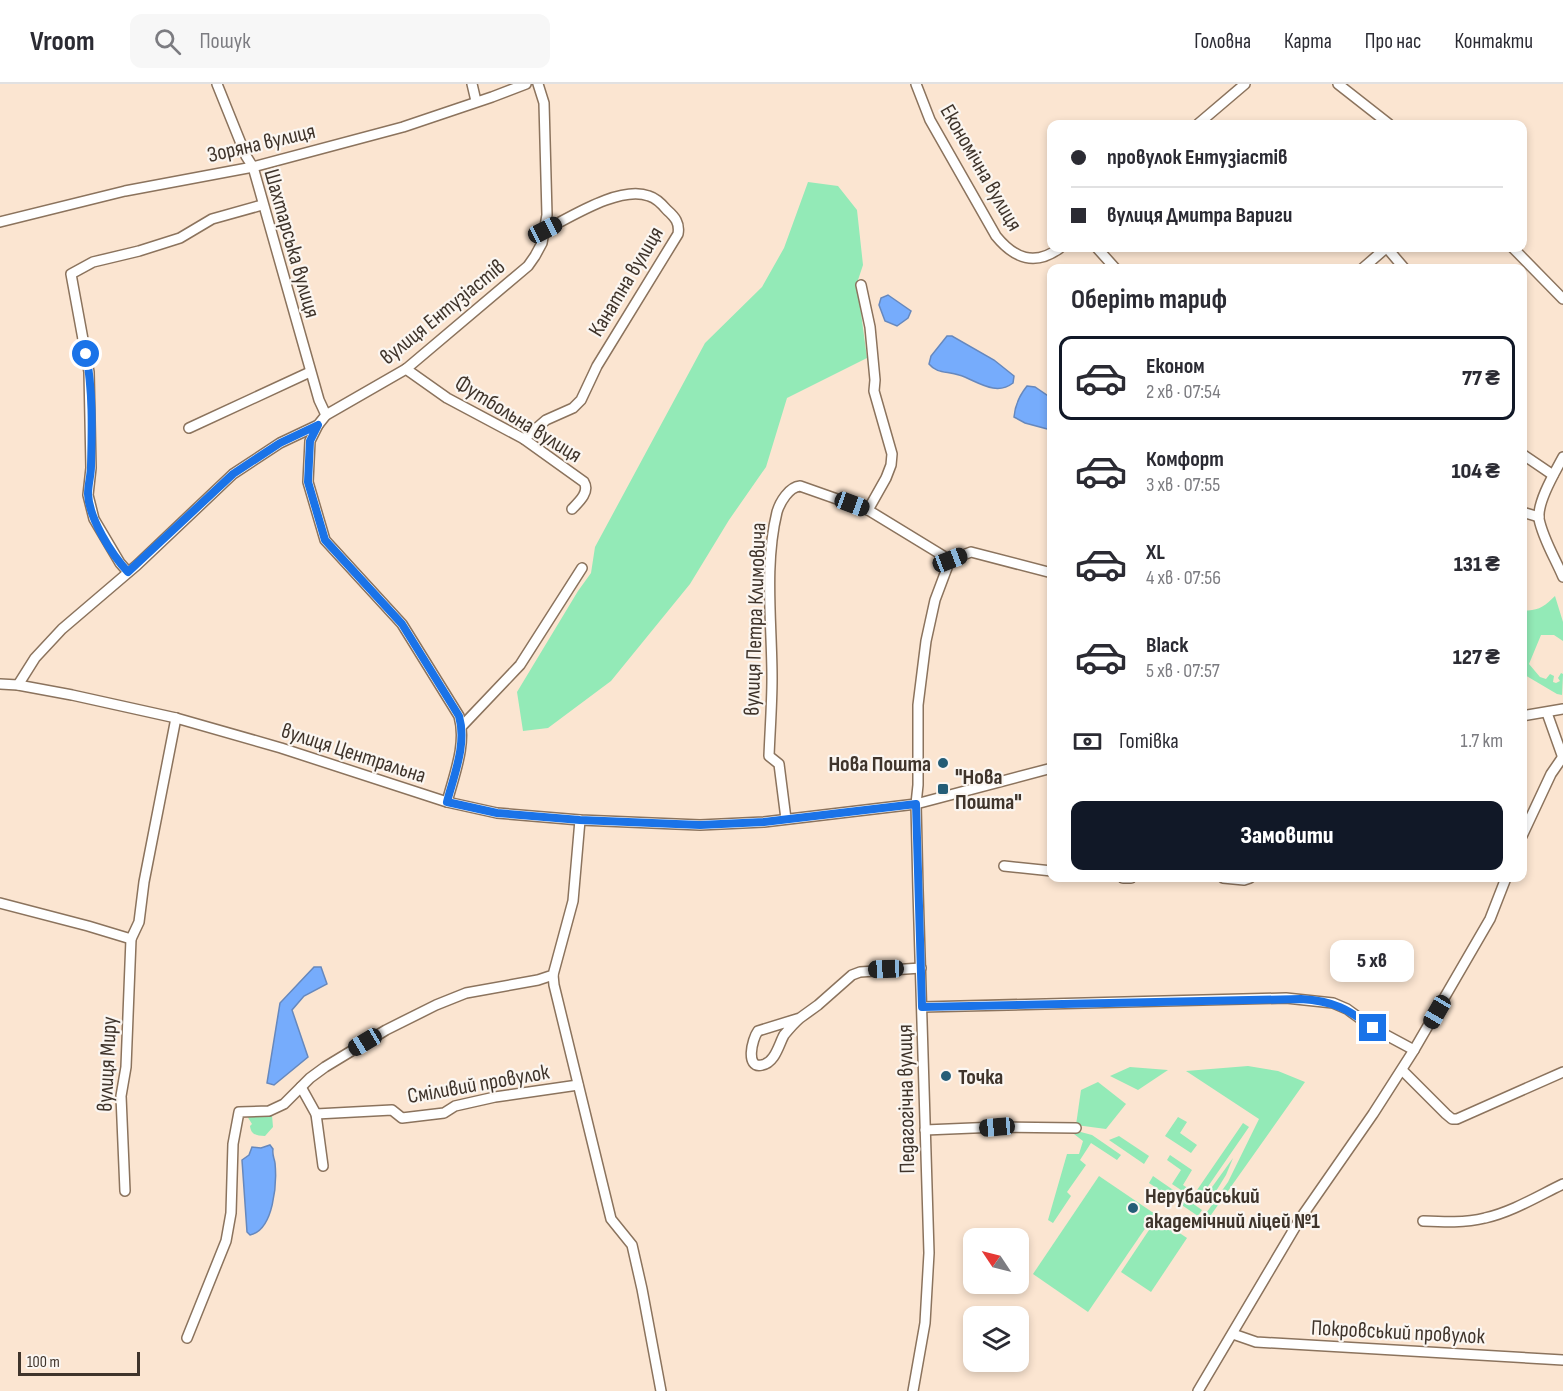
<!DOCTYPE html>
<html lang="uk">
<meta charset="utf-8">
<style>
:root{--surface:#fff;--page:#f7f7f7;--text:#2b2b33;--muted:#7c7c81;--line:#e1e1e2;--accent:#111827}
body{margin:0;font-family:"Sofia Sans Condensed",sans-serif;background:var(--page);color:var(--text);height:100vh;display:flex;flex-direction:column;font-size:22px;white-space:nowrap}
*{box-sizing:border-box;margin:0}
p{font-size:20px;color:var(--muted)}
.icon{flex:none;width:33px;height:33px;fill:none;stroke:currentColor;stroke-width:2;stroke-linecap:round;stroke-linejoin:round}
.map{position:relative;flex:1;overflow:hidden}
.details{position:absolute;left:1047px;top:180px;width:480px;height:618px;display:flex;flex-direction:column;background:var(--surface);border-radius:12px;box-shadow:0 3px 9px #0003}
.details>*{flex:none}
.guide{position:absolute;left:1047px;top:36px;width:480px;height:132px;border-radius:12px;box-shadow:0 3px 9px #0003;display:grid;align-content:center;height:132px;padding:0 24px;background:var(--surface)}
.needle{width:39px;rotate:305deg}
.controls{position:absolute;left:963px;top:1144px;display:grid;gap:12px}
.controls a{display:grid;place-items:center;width:66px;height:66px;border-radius:12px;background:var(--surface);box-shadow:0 3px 9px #0003;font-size:30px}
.scale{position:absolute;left:18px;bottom:15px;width:122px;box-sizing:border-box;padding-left:6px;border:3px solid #3f342b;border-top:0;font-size:16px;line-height:21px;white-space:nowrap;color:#3f342b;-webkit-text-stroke:4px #fbf6f1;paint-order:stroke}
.end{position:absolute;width:27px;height:27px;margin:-14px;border:8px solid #1a73e8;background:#fff;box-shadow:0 0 0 3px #fff}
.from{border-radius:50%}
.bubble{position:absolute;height:42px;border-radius:12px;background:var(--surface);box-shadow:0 3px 9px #0003;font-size:20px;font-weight:800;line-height:42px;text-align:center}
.car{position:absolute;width:18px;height:36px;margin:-18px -9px;border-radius:8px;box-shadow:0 0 4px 2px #0007;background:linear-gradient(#222 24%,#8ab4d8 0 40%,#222 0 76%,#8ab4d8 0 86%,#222 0)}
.guide b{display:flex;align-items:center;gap:21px;height:57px;font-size:22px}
.guide b+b{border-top:2px solid var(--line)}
.guide i{width:15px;height:15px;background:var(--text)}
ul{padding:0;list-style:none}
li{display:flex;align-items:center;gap:18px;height:84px;margin:0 12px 9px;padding:0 12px;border:3px solid transparent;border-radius:12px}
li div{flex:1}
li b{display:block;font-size:22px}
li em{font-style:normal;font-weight:800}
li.active{border-color:var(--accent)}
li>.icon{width:54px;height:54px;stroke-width:1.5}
h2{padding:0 24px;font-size:27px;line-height:72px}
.pay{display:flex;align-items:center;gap:15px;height:66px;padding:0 24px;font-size:22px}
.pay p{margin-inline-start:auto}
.primary-button{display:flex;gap:12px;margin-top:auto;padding:12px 24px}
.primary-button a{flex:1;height:69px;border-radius:12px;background:var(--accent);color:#fff;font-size:24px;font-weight:800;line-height:69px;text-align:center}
header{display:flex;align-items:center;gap:36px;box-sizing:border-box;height:84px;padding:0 30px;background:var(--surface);border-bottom:2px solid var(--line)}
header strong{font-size:28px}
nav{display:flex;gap:33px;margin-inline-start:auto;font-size:21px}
.search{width:420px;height:54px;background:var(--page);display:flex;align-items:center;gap:15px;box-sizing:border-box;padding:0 21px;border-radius:12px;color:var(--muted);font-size:22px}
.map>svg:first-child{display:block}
.green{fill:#93eab7}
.water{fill:#76acfc;stroke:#6688bd;stroke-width:1.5}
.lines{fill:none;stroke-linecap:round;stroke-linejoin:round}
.minor-casing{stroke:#8b735d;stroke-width:12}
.minor{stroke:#fff;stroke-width:9}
.route{stroke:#1a73e8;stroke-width:8}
.poi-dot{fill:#245d77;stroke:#fbf6f1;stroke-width:2}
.labels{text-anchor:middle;stroke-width:4.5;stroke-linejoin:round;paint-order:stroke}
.street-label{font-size:22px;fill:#3f342b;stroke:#fbf6f1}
.poi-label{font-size:22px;font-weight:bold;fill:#3f342b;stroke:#fbf6f1;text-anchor:start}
</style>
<header>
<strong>Vroom</strong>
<div class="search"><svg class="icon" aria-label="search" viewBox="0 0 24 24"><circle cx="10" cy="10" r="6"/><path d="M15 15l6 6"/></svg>Пошук</div>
<nav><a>Головна</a><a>Карта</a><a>Про нас</a><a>Контакти</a></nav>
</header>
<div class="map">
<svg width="1563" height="1307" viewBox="0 0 1563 1307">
<rect width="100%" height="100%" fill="#fbe5d1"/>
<g class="green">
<polygon points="808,98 838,102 857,126 863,181 857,199 867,274 787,314 766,383 729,436 690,500 611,597 548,644 523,647 517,608 578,507 591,489 595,463 705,259 762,203 784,164"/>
<path d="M1555 512 1563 538V557L1554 551H1541L1529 580 1540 593 1546 595 1550 590 1554 592 1553 598 1556 599 1560 597 1558 594 1561 589 1563 590 1562 611 1557 610 1523 590V526C1537 528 1545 522 1555 512Z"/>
<polygon points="1248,982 1278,987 1305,998 1206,1138 1202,1135 1228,1098 1259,1035 1186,987"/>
<polygon points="1130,983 1168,986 1138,1006 1110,992"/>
<polygon points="1098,998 1126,1020 1106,1045 1076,1041 1081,1006"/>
<path d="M272 1031 273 1043 265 1052C257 1052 251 1051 250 1042L252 1040 247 1032Z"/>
<polygon points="1178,1033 1187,1038 1180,1049 1197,1061 1191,1069 1165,1052"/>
<polygon points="1243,1039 1249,1043 1200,1114 1193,1114 1172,1100 1181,1086 1167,1076 1170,1071 1192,1086 1183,1101 1195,1109"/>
<polygon points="1077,1047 1092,1051 1121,1071 1117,1076 1091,1059 1080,1076 1086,1081 1067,1108 1071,1112 1053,1139 1048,1136 1067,1070 1079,1070 1083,1057 1074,1050"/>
<polygon points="1119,1052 1149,1072 1144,1080 1109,1056"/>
<polygon points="1233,1074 1226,1091 1208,1120 1202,1117"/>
<polygon points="1099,1092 1155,1130 1088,1228 1033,1190"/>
<polygon points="1153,1092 1202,1126 1198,1132 1149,1099"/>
<polygon points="1157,1134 1187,1154 1151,1208 1121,1188"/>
</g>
<g class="water">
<polygon points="888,211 911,227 908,234 897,242 885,237 879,221 881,214"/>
<path d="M947 252H952L994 276 1014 292 1013 299C995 313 976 296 959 291 947 287 937 290 929 280L931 272Z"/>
<path d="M1027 302 1035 303 1051 314V346L1025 339 1014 333C1015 321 1019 312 1027 302Z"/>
<polygon points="314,883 321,883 327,900 304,912 292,926 308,973 274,1001 267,999 280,919"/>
<path d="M270 1061 273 1065C272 1071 274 1073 275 1079 277 1099 274 1146 250 1151L247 1148 242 1076 249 1071 252 1063 261 1064Z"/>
</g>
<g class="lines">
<defs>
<g id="minor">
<polyline points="217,0 246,72 253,83 319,316 326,331"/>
<polyline points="472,0 476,17"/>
<path d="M916 0 930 36 996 152C1014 174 1034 183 1060 164"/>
<polyline points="1338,0 1389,40"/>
<polyline points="1198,40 1245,0"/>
<polyline points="0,138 125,107 253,83 403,43 492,13 526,0"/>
<polyline points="1097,164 1115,184"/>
<polyline points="1387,164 1404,184"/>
<polyline points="1513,164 1563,215"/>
<polyline points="1363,184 1386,164"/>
<polyline points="861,201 870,243 875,296 874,307 892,370 891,381 886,394 868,426"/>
<path d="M406 285 447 314 524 355 584 398C590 408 579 418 572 425"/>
<path d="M318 341 310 357 308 398 325 456 402 540 459 632C467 660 454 691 447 718"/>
<polyline points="189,344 310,288"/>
<path d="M524 355 546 336 573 324 581 316 597 282 678 150C680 139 675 133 667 126 662 120 656 114 649 112 620 101 571 133 545 146"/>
<polyline points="1522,370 1553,391"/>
<path d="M1563 373C1555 388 1537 418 1539 435 1543 455 1555 474 1563 493"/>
<polyline points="1522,428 1539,433"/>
<polyline points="128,488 120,479 94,435 88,411 91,384 89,288 71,190 93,178 139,167 180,154 212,135 262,121"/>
<polyline points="0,600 18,601 72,611 176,634 281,664 447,718 497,729 580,736 700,741 764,738 916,720 1052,684"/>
<polyline points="18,601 35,574 62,545 137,481 233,390 280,359 318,341 326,331 406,285 528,182 535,172 542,159 547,131 544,19 538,0"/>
<polyline points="1547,629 1563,674"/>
<polyline points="1522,632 1563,625"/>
<polyline points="462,642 520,581 582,484"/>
<path d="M786 735 779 680 769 672C770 646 772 620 772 594 772 540 764 481 777 428 780 418 789 403 800 402L868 426 950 476 971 468 1052 489"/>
<polyline points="1522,752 1551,690 1562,674"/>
<polyline points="1004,782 1052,787"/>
<polyline points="1123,794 1131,794"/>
<polyline points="1223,794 1244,796 1250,794"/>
<polyline points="0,819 88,842 131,855"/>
<polyline points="553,891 554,901 611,1135 632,1161 642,1205 661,1307"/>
<polyline points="922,923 1286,914 1333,919 1347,925 1373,944 1414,966"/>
<path d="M800 934C794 939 789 945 784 951 779 960 775 979 762 981 745 985 752 955 758 947L800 934 818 921 852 891 860 888 921 884"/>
<polyline points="1402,986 1446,1030 1452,1035 1457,1035 1563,988"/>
<polyline points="301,1003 316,1030 323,1082"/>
<polyline points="316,1030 392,1026 402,1034 444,1029 455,1022 495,1013 578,1001"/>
<polyline points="925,1046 997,1043 1076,1044"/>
<polyline points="125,1107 121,1012 126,983 131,855 139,838 144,798 176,634"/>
<path d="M1423 1137C1444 1138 1465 1139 1485 1134 1512 1128 1538 1112 1563 1100"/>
<polyline points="1233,1250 1256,1258 1563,1276"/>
<polyline points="187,1254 226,1157 231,1129 233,1060 239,1028 269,1027 284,1020 310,994 325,983 386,946 436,921 466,909 538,896 553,891 573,817 580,736"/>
<polyline points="913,1307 925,1239 929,1169 918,806 916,720 918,701 918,621 926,557 935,516 950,476"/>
<polyline points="1198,1307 1300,1135 1373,1030 1414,966 1490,835 1506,794"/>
</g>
</defs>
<use href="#minor" class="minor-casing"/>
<use href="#minor" class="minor"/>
</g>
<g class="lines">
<path class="route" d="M86 270C93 306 92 345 91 382 91 391 88 401 88 410 89 434 111 470 128 488L233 390 280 359 318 341 310 357 308 398 325 456 402 540 459 632C467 660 454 691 447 718L497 729 580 736 700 741 764 738 916 720 922 923 1301 915C1334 917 1348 925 1373 944"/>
</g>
<g class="poi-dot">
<circle cx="943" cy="679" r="6"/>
<rect x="937" y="699" width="12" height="12" rx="3"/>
<circle cx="946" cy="992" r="6"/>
<circle cx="1133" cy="1124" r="6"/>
</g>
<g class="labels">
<g class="street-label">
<text transform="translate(261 58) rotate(-13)" y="8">Зоряна вулиця</text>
<text transform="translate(982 83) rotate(60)" y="8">Економічна вулиця</text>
<text transform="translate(293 159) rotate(74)" y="8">Шахтарська вулиця</text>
<text transform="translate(625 197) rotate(-59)" y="8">Канатна вулиця</text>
<text transform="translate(442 227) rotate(-39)" y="8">вулиця Ентузіастів</text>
<text transform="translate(519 334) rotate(32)" y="8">Футбольна вулиця</text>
<text transform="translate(754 535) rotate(-88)" y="8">вулиця Петра Климовича</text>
<text transform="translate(354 668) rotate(18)" y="8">вулиця Центральна</text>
<text transform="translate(106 980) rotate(-87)" y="8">вулиця Миру</text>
<text transform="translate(478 999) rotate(-10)" y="8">Сміливий провулок</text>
<text transform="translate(905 1015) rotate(-91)" y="8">Педагогічна вулиця</text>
<text transform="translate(1398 1247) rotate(3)" y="8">Покровський провулок</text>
</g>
<g class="poi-label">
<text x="931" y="687" text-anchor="end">Нова Пошта</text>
<text x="955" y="700">"Нова<tspan x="955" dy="25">Пошта"</tspan></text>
<text x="958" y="1000">Точка</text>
<text x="1145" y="1119">Нерубайський<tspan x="1145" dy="25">академічний ліцей №1</tspan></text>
</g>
</g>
</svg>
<div class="controls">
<a><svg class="needle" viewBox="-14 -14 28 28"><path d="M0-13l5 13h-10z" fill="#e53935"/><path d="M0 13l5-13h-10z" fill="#7c7c81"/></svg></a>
<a><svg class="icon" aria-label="layers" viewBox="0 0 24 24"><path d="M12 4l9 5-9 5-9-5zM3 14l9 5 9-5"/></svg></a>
</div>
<div class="scale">100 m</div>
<i class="end from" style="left:86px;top:270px"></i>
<i class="end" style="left:1373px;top:944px"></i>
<div class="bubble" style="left:1330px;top:856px;width:84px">5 хв</div>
<i class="car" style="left:545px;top:146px;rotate:63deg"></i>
<i class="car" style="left:852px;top:420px;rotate:110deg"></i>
<i class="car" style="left:950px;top:476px;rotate:69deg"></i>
<i class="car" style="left:886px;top:885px;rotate:268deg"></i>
<i class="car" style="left:1437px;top:928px;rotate:210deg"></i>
<i class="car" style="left:365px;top:958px;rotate:239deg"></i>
<i class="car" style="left:997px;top:1043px;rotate:265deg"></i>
<div class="guide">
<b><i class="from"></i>провулок Ентузіастів</b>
<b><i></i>вулиця Дмитра Вариги</b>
</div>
<section class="details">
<h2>Оберіть тариф</h2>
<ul>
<li class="active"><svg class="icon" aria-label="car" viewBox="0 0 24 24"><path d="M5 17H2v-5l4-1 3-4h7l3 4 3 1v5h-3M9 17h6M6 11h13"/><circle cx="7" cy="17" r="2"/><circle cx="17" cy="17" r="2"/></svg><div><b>Економ</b><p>2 хв · 07:54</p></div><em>77 ₴</em></li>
<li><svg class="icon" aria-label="car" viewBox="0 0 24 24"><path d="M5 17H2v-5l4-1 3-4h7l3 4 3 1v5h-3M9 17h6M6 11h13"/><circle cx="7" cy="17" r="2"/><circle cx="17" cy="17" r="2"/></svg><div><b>Комфорт</b><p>3 хв · 07:55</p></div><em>104 ₴</em></li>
<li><svg class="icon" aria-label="car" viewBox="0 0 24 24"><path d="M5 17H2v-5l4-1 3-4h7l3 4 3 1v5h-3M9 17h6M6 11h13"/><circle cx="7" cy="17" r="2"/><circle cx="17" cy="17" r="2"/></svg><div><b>XL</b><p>4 хв · 07:56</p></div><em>131 ₴</em></li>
<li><svg class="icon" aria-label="car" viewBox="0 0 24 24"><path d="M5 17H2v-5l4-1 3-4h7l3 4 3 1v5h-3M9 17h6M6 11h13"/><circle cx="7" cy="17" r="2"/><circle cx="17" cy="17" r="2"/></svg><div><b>Black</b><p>5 хв · 07:57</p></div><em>127 ₴</em></li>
</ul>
<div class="pay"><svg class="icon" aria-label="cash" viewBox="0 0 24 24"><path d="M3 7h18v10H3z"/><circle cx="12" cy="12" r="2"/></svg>Готівка<p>1.7 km</p></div>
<div class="primary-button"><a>Замовити</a></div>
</section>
</div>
